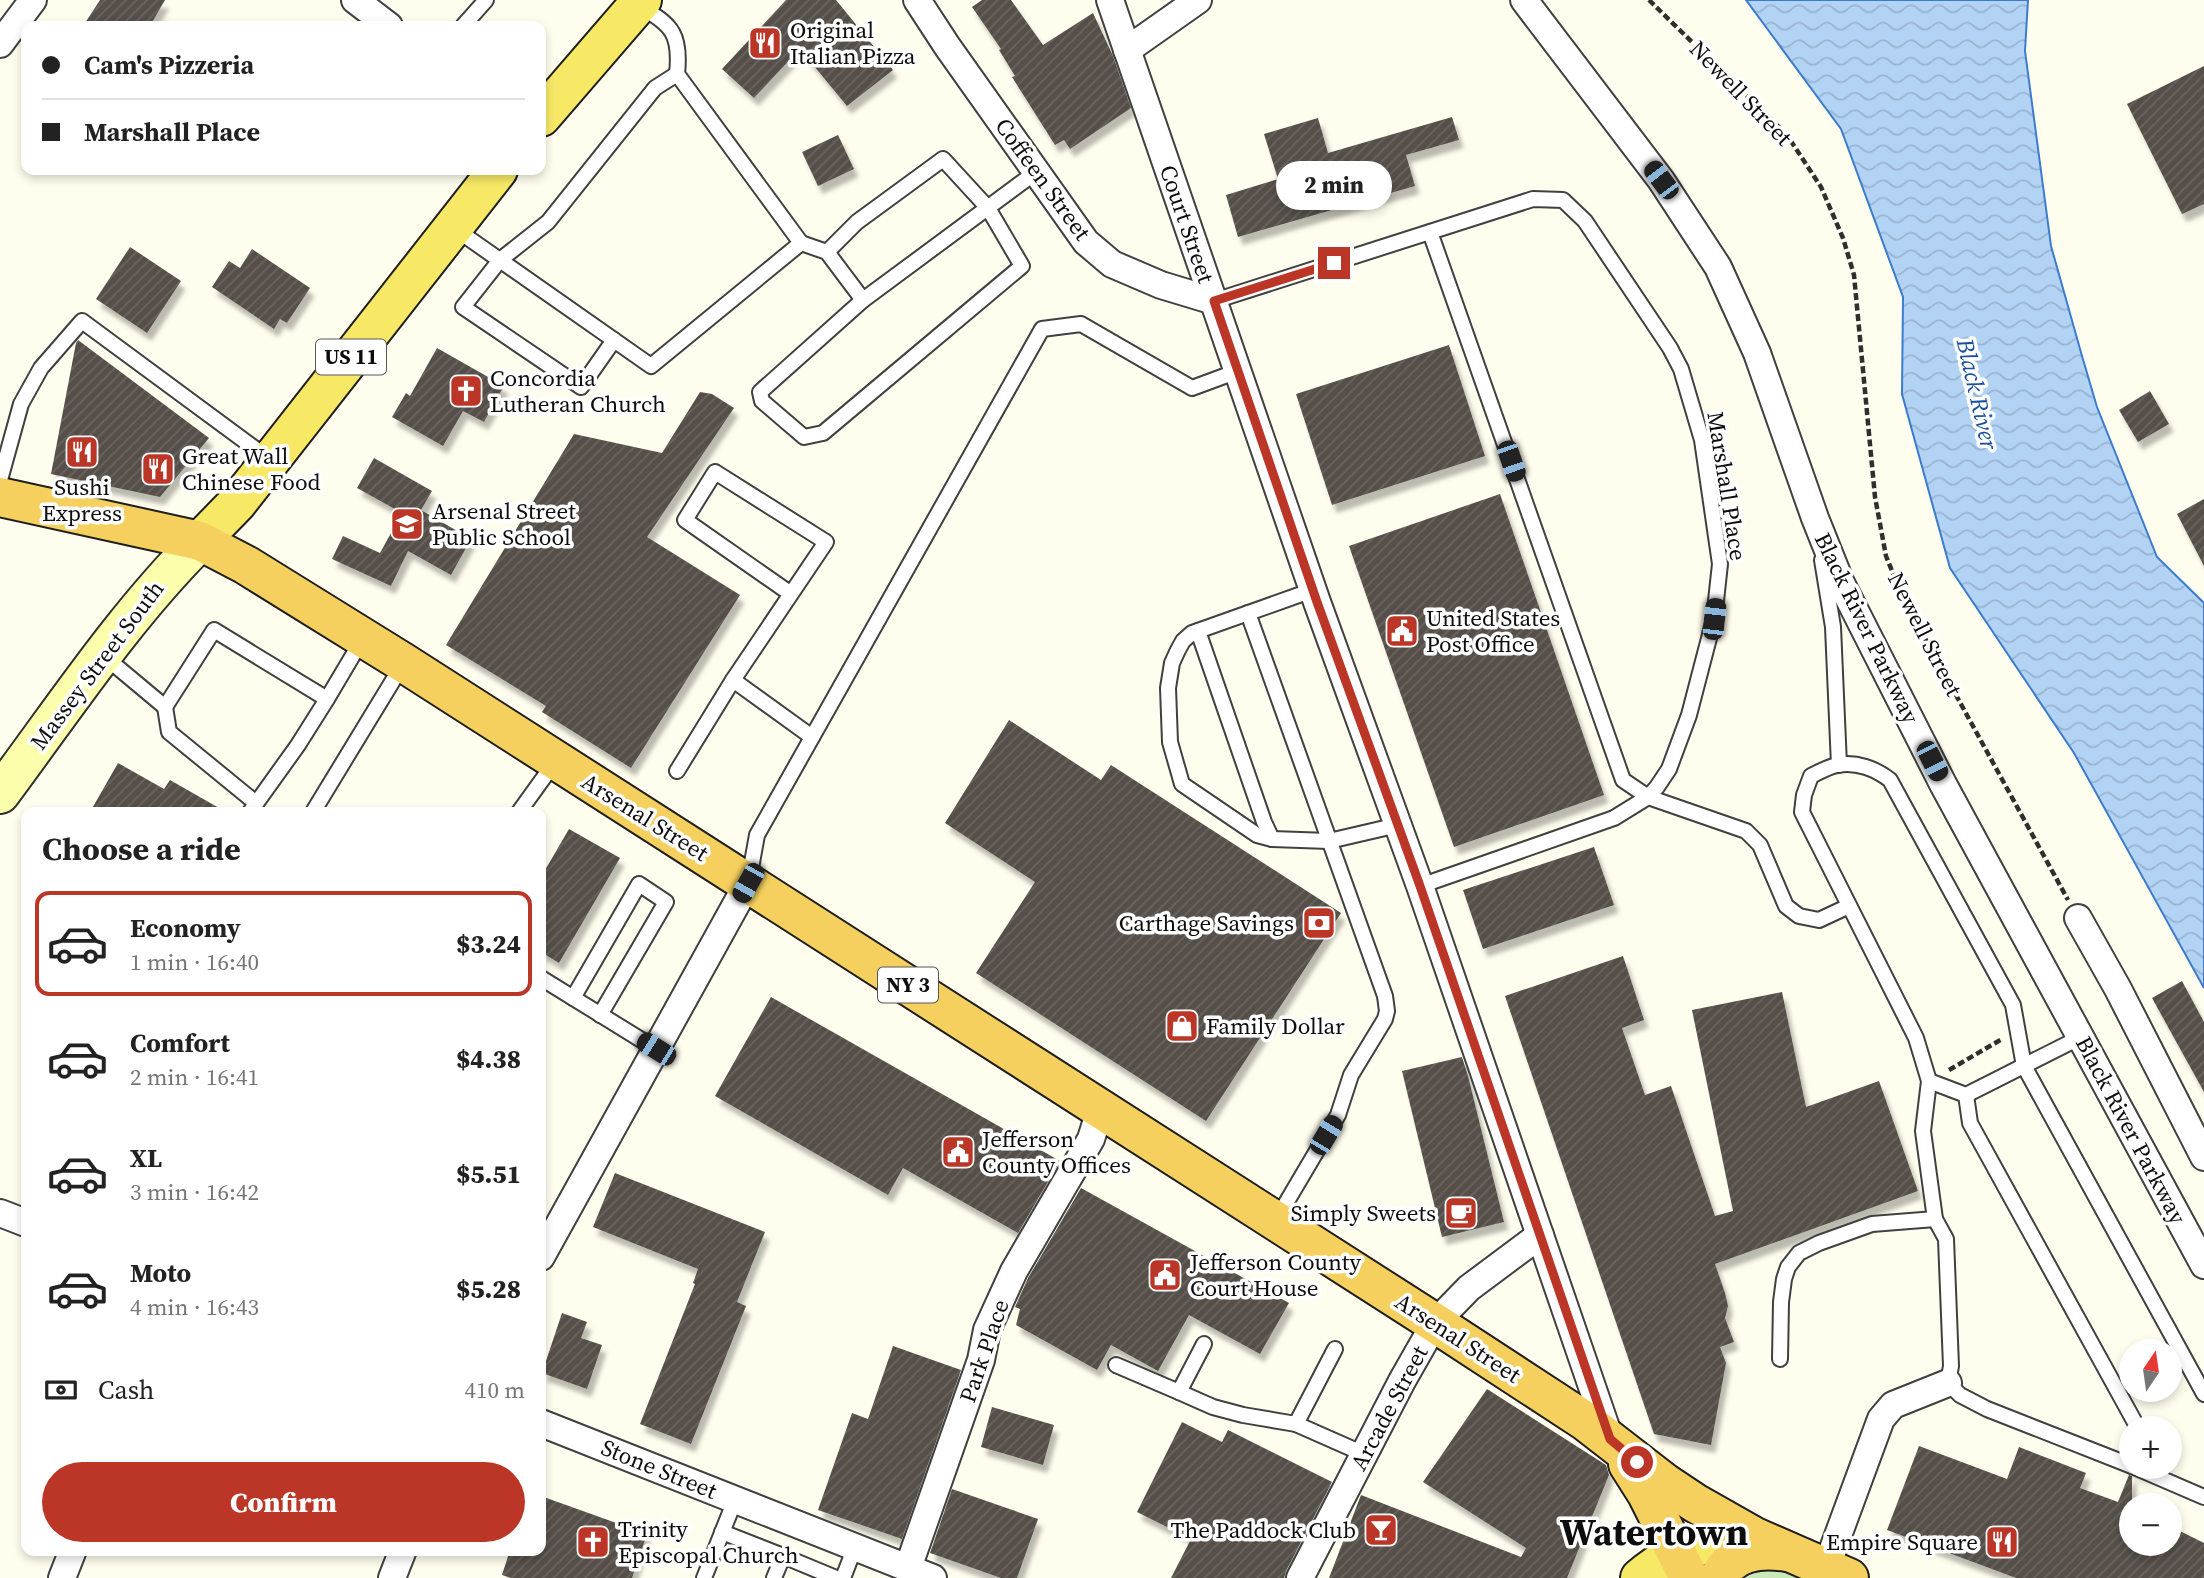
<!DOCTYPE html>
<meta charset="utf-8">
<style>
:root{--surface:#fff;--page:#f6f6f6;--text:#222;--muted:#767676;--line:#e0e0e0;--accent:#bc3627}
body{margin:0;font-family:"Source Serif 4",serif;background:var(--page);color:var(--text);height:100vh;display:flex;flex-direction:column;font-size:26px;white-space:nowrap}
*{box-sizing:border-box;margin:0}
p{font-size:23px;color:var(--muted)}
.icon{flex:none;width:38px;height:38px;fill:none;stroke:currentColor;stroke-width:2;stroke-linecap:round;stroke-linejoin:round}
.map{position:relative;flex:1;overflow:hidden}
.drawer{position:absolute;left:21px;top:807px;width:525px;height:749px;display:flex;flex-direction:column;background:var(--surface);border-radius:14px;box-shadow:0 4px 10px #0003}
.drawer>*{flex:none}
.banner{position:absolute;left:21px;top:21px;width:525px;height:154px;border-radius:14px;box-shadow:0 4px 10px #0003;display:grid;align-content:center;height:154px;padding:0 21px;background:var(--surface)}
.needle{width:46px;rotate:13deg}
.controls{position:absolute;left:2119px;top:1339px;display:grid;gap:14px}
.controls a{display:grid;place-items:center;width:63px;height:63px;border-radius:50%;background:var(--surface);box-shadow:0 4px 10px #0003;font-size:35px}
.end{position:absolute;width:32px;height:32px;margin:-16px;border:9px solid #bc3627;background:#fff;box-shadow:0 0 0 4px #fff}
.from{border-radius:50%}
.bubble{position:absolute;height:49px;border-radius:24px;background:var(--surface);box-shadow:0 4px 10px #0003;font-size:23px;font-weight:800;line-height:49px;text-align:center}
.car{position:absolute;width:21px;height:42px;margin:-21px -10px;border-radius:9px;box-shadow:0 0 5px 2px #0007;background:linear-gradient(#222 24%,#8ab4d8 0 40%,#222 0 76%,#8ab4d8 0 86%,#222 0)}
.banner b{display:flex;align-items:center;gap:24px;height:66px;font-size:26px}
.banner b+b{border-top:2px solid var(--line)}
.banner i{width:18px;height:18px;background:var(--text)}
ul{padding:0;list-style:none}
li{display:flex;align-items:center;gap:21px;height:105px;margin:0 14px 10px;padding:0 7px;border:4px solid transparent;border-radius:14px}
li div{flex:1}
li b{display:block;font-size:26px}
li em{font-style:normal;font-weight:800}
li.current{border-color:var(--accent)}
li>.icon{width:63px;height:63px;stroke-width:1.5}
h2{padding:0 21px;font-size:32px;line-height:84px}
.pay{display:flex;align-items:center;gap:18px;height:77px;padding:0 21px;font-size:26px}
.pay p{margin-inline-start:auto}
.primary-button{display:flex;gap:14px;margin-top:auto;padding:14px 21px}
.primary-button a{flex:1;height:80px;border-radius:42px;background:var(--accent);color:#fff;font-size:28px;font-weight:800;line-height:80px;text-align:center}
.map>svg:first-child{display:block}
.grass{fill:#cae9b8}
.water{fill:url(#water-waves);stroke:#3b7ccc;stroke-width:2}
.building{fill:url(#building-hatch);filter:url(#shadow)}
.lines{fill:none;stroke-linecap:round;stroke-linejoin:round}
.service-casing{stroke:#404040;stroke-width:18}
.minor-casing{stroke:#404040;stroke-width:30}
.secondary-casing{stroke:#2f2f2f;stroke-width:42}
.primary-casing{stroke:#1e1e1e;stroke-width:42}
.trunk-casing{stroke:#1e1e1e;stroke-width:42}
.path{stroke:#2f2f2f;stroke-width:4.5;stroke-dasharray:7 3.5;stroke-linecap:butt}
.service{stroke:#fff;stroke-width:14}
.minor{stroke:#fff;stroke-width:26}
.secondary{stroke:#fbfeaa;stroke-width:38}
.primary{stroke:#f7e966;stroke-width:38}
.trunk{stroke:#f5d05f;stroke-width:38}
.route{stroke:#bc3627;stroke-width:9}
.labels{text-anchor:middle;stroke-width:7;stroke-linejoin:round;paint-order:stroke}
.shield{fill:#fff;stroke:#565656;stroke-width:2}
.shield-label{font-size:21px;font-weight:bold;fill:#0d0d0d}
.poi-label{font-size:23px;fill:#0d0d0d;stroke:#fff;text-anchor:start}
.street-label{font-size:23px;fill:#0d0d0d;stroke:#fff}
.water-label{font-size:24px;font-style:italic;fill:#184f9e;stroke:#fff}
.town-label{font-size:37px;font-weight:bold;fill:#0d0d0d;stroke:#fff}
</style>
<div class="map">
<svg width="2204" height="1578" viewBox="0 0 2204 1578">
<defs>
<pattern id="water-waves" width="16" height="10" patternUnits="userSpaceOnUse" patternTransform="scale(1.75)"><rect width="16" height="10" fill="#b3d3f5"/><path d="M0 5q4-4 8 0t8 0" fill="none" stroke="#99b4d1"/></pattern>
<pattern id="building-hatch" width="6" height="6" patternUnits="userSpaceOnUse" patternTransform="scale(1.75)"><rect width="6" height="6" fill="#56504a"/><path d="M-1 1l2-2M0 6l6-6M5 7l2-2" fill="none" stroke="#696460"/></pattern>
<filter id="shadow"><feDropShadow dx="4.5" dy="8" stdDeviation="2" flood-color="#0004"/></filter>
</defs>
<rect width="100%" height="100%" fill="#fffeee"/>
<polygon class="grass" points="1761,1571 1779,1571 1802,1578 1744,1578"/>
<polygon class="water" points="1746,0 2028,0 2025,51 2051,246 2082,356 2097,407 2157,557 2204,603 2204,988 2074,753 1950,568 1902,394 1903,297 1841,129"/>
<g class="building">
<polygon points="100,0 165,0 150,26 83,26"/>
<polygon points="786,0 836,0 893,70 847,106 800,49 754,98 722,69"/>
<polygon points="982,0 1011,0 1043,45 1093,13 1113,56 1131,108 1070,149 1064,140 1055,145 1012,77 1015,76 999,50 1001,49 972,7"/>
<polygon points="2204,66 2204,204 2182,214 2127,104"/>
<polygon points="1452,117 1459,140 1406,155 1415,186 1238,237 1226,195 1278,179 1264,134 1318,118 1328,153"/>
<polygon points="838,135 854,169 818,186 802,152"/>
<polygon points="130,247 181,281 147,333 96,299"/>
<polygon points="252,249 310,288 287,323 280,319 274,329 212,287 229,261 240,268"/>
<polygon points="78,340 209,438 160,497 51,474 76,343"/>
<polygon points="1449,345 1485,456 1332,505 1296,394"/>
<polygon points="437,348 504,386 484,422 463,411 443,446 392,417 406,393 410,396"/>
<polygon points="2150,391 2169,424 2138,442 2119,410"/>
<polygon points="700,392 712,394 734,408 647,537 740,595 631,768 542,712 546,706 446,645 574,434 662,453"/>
<polygon points="374,458 432,491 421,510 471,539 451,575 408,551 391,586 332,559 343,536 380,553 402,513 357,488"/>
<polygon points="1500,494 1604,795 1454,847 1349,546"/>
<polygon points="2204,499 2204,566 2177,514"/>
<polygon points="1009,720 1101,780 1111,765 1341,913 1206,1121 976,973 1035,882 945,823"/>
<polygon points="118,763 164,789 170,780 226,812 90,812"/>
<polygon points="569,829 620,858 559,963 541,952 541,877"/>
<polygon points="1594,847 1614,905 1483,949 1463,890"/>
<polygon points="1623,956 1644,1020 1622,1028 1645,1095 1671,1086 1715,1216 1733,1211 1692,1010 1782,992 1806,1107 1879,1081 1918,1191 1715,1264 1725,1293 1728,1306 1725,1318 1734,1342 1720,1347 1726,1363 1711,1445 1654,1434 1505,996"/>
<polygon points="2182,981 2204,1022 2204,1092 2152,998"/>
<polygon points="771,997 1060,1161 1018,1233 903,1168 888,1195 715,1096"/>
<polygon points="1462,1057 1468,1076 1504,1222 1442,1237 1402,1071"/>
<polygon points="615,1173 765,1232 737,1302 746,1306 691,1444 640,1424 695,1284 693,1283 698,1269 593,1227"/>
<polygon points="1081,1188 1289,1303 1260,1354 1189,1315 1158,1371 1111,1345 1097,1370 1016,1325 1020,1309 1015,1307 1028,1278"/>
<polygon points="562,1313 587,1322 581,1338 602,1345 587,1389 542,1373"/>
<polygon points="893,1346 961,1370 902,1539 818,1510 852,1413 868,1419"/>
<polygon points="1487,1389 1606,1465 1609,1475 1567,1578 1329,1578 1361,1495 1521,1557 1526,1548 1423,1482"/>
<polygon points="992,1407 1054,1425 1043,1465 981,1447"/>
<polygon points="1182,1422 1222,1442 1228,1430 1332,1482 1286,1571 1284,1578 1171,1578 1191,1539 1137,1512"/>
<polygon points="1919,1446 2007,1479 2019,1447 2086,1473 2080,1488 2118,1502 2129,1475 2132,1476 2132,1544 2170,1544 2170,1526 2204,1543 2204,1578 2016,1578 1887,1530"/>
<polygon points="952,1489 1038,1519 1017,1578 1001,1578 930,1553"/>
<polygon points="541,1496 647,1534 632,1578 511,1578 502,1575 510,1550 541,1550"/>
</g>
<g class="lines">
<defs>
<g id="service">
<polyline points="463,26 486,0"/>
<path d="M454 228 651 366 801 243 677 74C681 36 673 24 640 7"/>
<polyline points="1430,232 1623,780 1648,797 1746,831 1760,845 1786,906 1799,916 1819,920 1849,906"/>
<polyline points="801,243 827,252 863,300 1036,172"/>
<polyline points="827,252 857,222 943,159 988,208 1022,266 823,433 804,437 762,401 760,392 863,300"/>
<polyline points="1214,301 1533,199 1563,200 1585,221 1670,348 1681,369 1702,440 1720,564 1714,619 1689,715 1669,769 1657,787 1648,797 1614,818 1420,886"/>
<polyline points="614,340 581,387 463,307 500,260 548,222 655,88 677,74"/>
<polyline points="0,480 21,404 41,368 82,321 269,459"/>
<polyline points="1822,560 1833,627 1839,765"/>
<polyline points="1313,590 1192,633 1183,641 1178,650 1172,663 1168,688 1170,742 1182,784 1257,835 1272,839 1329,841 1398,825"/>
<polyline points="791,594 685,520 715,472 826,542 733,680 812,737"/>
<polyline points="1248,613 1385,996 1387,1011 1385,1019 1351,1075 1338,1115 1276,1220"/>
<polyline points="1198,631 1264,822 1272,839"/>
<polyline points="104,656 165,707 214,630 327,699 298,745 250,812"/>
<polyline points="327,699 362,640"/>
<polyline points="165,707 169,732 256,803"/>
<polyline points="677,771 733,680"/>
<polyline points="313,812 403,664"/>
<polyline points="519,812 555,762"/>
<polyline points="749,879 757,835 1042,329 1081,324 1192,388 1238,371"/>
<polyline points="541,978 656,1049"/>
<polyline points="573,998 639,884 666,902 600,1015"/>
<polyline points="1929,1081 1966,1095 2081,1037"/>
<polyline points="1966,1095 1970,1123 2138,1428"/>
<polyline points="1204,1344 1179,1392 1213,1407 1243,1415 1296,1424"/>
<polyline points="1335,1349 1296,1424 1364,1454"/>
<polyline points="1780,1359 1781,1302 1784,1279 1788,1267 1799,1253 1819,1243 1872,1224 1935,1219"/>
<polyline points="1116,1365 1179,1392"/>
<path d="M2132 1466 1987 1409 1960 1395 1948 1383 1951 1366 1946 1239 1935 1219 1923 1131 1929 1081 1916 1038 1802 812 1804 795 1811 776C1819 772 1828 767 1837 765 1856 761 1876 769 1890 780L2013 1005 2024 1066 2204 1394"/>
<polyline points="2132,1466 2204,1497"/>
<polyline points="722,1532 783,1556"/>
<polyline points="704,1578 735,1500"/>
<polyline points="774,1578 783,1556 836,1578"/>
<polyline points="843,1578 855,1547"/>
</g>
<g id="minor">
<polyline points="355,0 389,26"/>
<polyline points="917,0 947,46 1086,242 1112,264 1161,285 1214,301"/>
<polyline points="1110,0 1317,602 1420,886 1610,1439"/>
<polyline points="1524,0 1661,180 1718,267 1757,353 1815,518 1841,583 1943,784 2204,1265"/>
<polyline points="0,44 33,0"/>
<polyline points="1127,50 1198,0"/>
<polyline points="2078,918 2118,989 2204,1157"/>
<polyline points="0,1213 26,1223"/>
<polyline points="541,1257 748,883"/>
<polyline points="541,1423 933,1578"/>
<polyline points="908,1568 981,1360 987,1330 1014,1271 1091,1139 1101,1107"/>
<polyline points="1826,1568 1881,1419 1893,1405 1948,1383"/>
<polyline points="62,1578 73,1550"/>
<polyline points="392,1578 403,1550"/>
<polyline points="1300,1578 1402,1381 1435,1323 1469,1288 1540,1235"/>
</g>
<path id="secondary" d="M0 794C64 708 124 617 200 541"/>
<g id="primary">
<polyline points="541,117 642,0"/>
<polyline points="200,541 237,503 498,170"/>
<path d="M1640 1578C1681 1543 1723 1535 1775 1549"/>
</g>
<g id="trunk">
<polyline points="0,497 200,541 246,565 404,663 1435,1323 1585,1421 1665,1483 1695,1503 1755,1537 1849,1578"/>
<polyline points="1628,1464 1647,1494 1689,1578"/>
<path d="M1719 1578C1731 1550 1761 1548 1787 1552"/>
</g>
</defs>
<use href="#service" class="service-casing"/>
<use href="#minor" class="minor-casing"/>
<use href="#secondary" class="secondary-casing"/>
<use href="#primary" class="primary-casing"/>
<use href="#trunk" class="trunk-casing"/>
<g class="path">
<polyline points="1649,0 1787,135 1821,187 1843,238 1854,275 1875,497 1886,556 1903,598 2068,900"/>
<polyline points="1949,1070 2002,1039"/>
</g>
<use href="#service" class="service"/>
<use href="#minor" class="minor"/>
<use href="#secondary" class="secondary"/>
<use href="#primary" class="primary"/>
<use href="#trunk" class="trunk"/>
</g>
<g class="lines">
<polyline class="route" points="1334,263 1214,301 1317,602 1420,886 1610,1439 1637,1462"/>
</g>
<defs>
<symbol id="restaurant-square" viewBox="-11 -11 22 22"><rect x="-9" y="-9" width="18" height="18" rx="4" fill="#bc3627" stroke="#fff"/><path d="M-5-6h1v4h1v-4h1v4h1v-4h1v5L-1.5 .5V6h-2V.5L-5-1ZM5-6V6H3V1.5H1.5Q1.5-4 5-6Z" fill="#fff"/></symbol>
<symbol id="church-square" viewBox="-11 -11 22 22"><rect x="-9" y="-9" width="18" height="18" rx="4" fill="#bc3627" stroke="#fff"/><path d="M-1.2-6h2.4v3.5h3.3v2.4h-3.3V6h-2.4V-.1h-3.3v-2.4h3.3Z" fill="#fff"/></symbol>
<symbol id="school-square" viewBox="-11 -11 22 22"><rect x="-9" y="-9" width="18" height="18" rx="4" fill="#bc3627" stroke="#fff"/><path d="M0-5L7-2L0 1L-7-2ZM-4 1L0 2.5L4 1V4Q0 6-4 4Z" fill="#fff"/></symbol>
<symbol id="civic-square" viewBox="-11 -11 22 22"><rect x="-9" y="-9" width="18" height="18" rx="4" fill="#bc3627" stroke="#fff"/><path d="M-.6-6.5H3V-4.5H.6V-3L4-1V1h2V6H-6V1h2V-1L-.6-3ZM-1.2 2.5V6h2.4V2.5Z" fill="#fff"/></symbol>
<symbol id="bank-square" viewBox="-11 -11 22 22"><rect x="-9" y="-9" width="18" height="18" rx="4" fill="#bc3627" stroke="#fff"/><path d="M-6-4H6V4H-6ZM0-2.3a2.3 2.3 0 1 0 0 4.6a2.3 2.3 0 1 0 0-4.6Z" fill="#fff"/></symbol>
<symbol id="shop-square" viewBox="-11 -11 22 22"><rect x="-9" y="-9" width="18" height="18" rx="4" fill="#bc3627" stroke="#fff"/><path d="M-5-2.5h2.3a2.7 3.5 0 0 1 5.4 0H5L5.5 6h-11ZM-1.5-2.5h3a1.5 2.3 0 0 0-3 0Z" fill="#fff"/></symbol>
<symbol id="cafe-square" viewBox="-11 -11 22 22"><rect x="-9" y="-9" width="18" height="18" rx="4" fill="#bc3627" stroke="#fff"/><path d="M-5.5-4.5H6V0H3Q3 3.5 0 3.5H-2.5Q-5.5 3.5-5.5 0ZM3-3.2v2h1.7v-2ZM-6 4.5H4V6H-6Z" fill="#fff"/></symbol>
<symbol id="bar-square" viewBox="-11 -11 22 22"><rect x="-9" y="-9" width="18" height="18" rx="4" fill="#bc3627" stroke="#fff"/><path d="M-6-5H6L.8 .8V4.5H3.5V6h-7V4.5H-.8V.8Z" fill="#fff"/></symbol>
</defs>
<g fill-rule="evenodd">
<use href="#restaurant-square" x="746" y="24" width="38" height="38"/>
<use href="#church-square" x="447" y="372" width="38" height="38"/>
<use href="#restaurant-square" x="63" y="433" width="38" height="38"/>
<use href="#restaurant-square" x="139" y="450" width="38" height="38"/>
<use href="#school-square" x="388" y="505" width="38" height="38"/>
<use href="#civic-square" x="1383" y="612" width="38" height="38"/>
<use href="#bank-square" x="1300" y="904" width="38" height="38"/>
<use href="#shop-square" x="1163" y="1007" width="38" height="38"/>
<use href="#civic-square" x="939" y="1133" width="38" height="38"/>
<use href="#cafe-square" x="1442" y="1194" width="38" height="38"/>
<use href="#civic-square" x="1146" y="1256" width="38" height="38"/>
<use href="#bar-square" x="1362" y="1511" width="38" height="38"/>
<use href="#church-square" x="574" y="1523" width="38" height="38"/>
<use href="#restaurant-square" x="1983" y="1523" width="38" height="38"/>
</g>
<g class="labels">
<g class="shield">
<rect x="316" y="339.5" width="70" height="35" rx="5"/>
<rect x="878" y="967.5" width="60" height="35" rx="5"/>
</g>
<g class="shield-label">
<text x="351" y="364">US 11</text>
<text x="908" y="992">NY 3</text>
</g>
<g class="poi-label">
<text x="790" y="38">Original<tspan x="790" dy="26">Italian Pizza</tspan></text>
<text x="490" y="386">Concordia<tspan x="490" dy="26">Lutheran Church</tspan></text>
<text x="182" y="464">Great Wall<tspan x="182" dy="26">Chinese Food</tspan></text>
<text x="82" y="495" text-anchor="middle">Sushi<tspan x="82" dy="26">Express</tspan></text>
<text x="432" y="519">Arsenal Street<tspan x="432" dy="26">Public School</tspan></text>
<text x="1426" y="626">United States<tspan x="1426" dy="26">Post Office</tspan></text>
<text x="1294" y="931" text-anchor="end">Carthage Savings</text>
<text x="1206" y="1034">Family Dollar</text>
<text x="982" y="1147">Jefferson<tspan x="982" dy="26">County Offices</tspan></text>
<text x="1436" y="1221" text-anchor="end">Simply Sweets</text>
<text x="1190" y="1270">Jefferson County<tspan x="1190" dy="26">Court House</tspan></text>
<text x="618" y="1537">Trinity<tspan x="618" dy="26">Episcopal Church</tspan></text>
<text x="1356" y="1538" text-anchor="end">The Paddock Club</text>
<text x="1978" y="1550" text-anchor="end">Empire Square</text>
</g>
<g class="street-label">
<text transform="translate(1741 93) rotate(46)" y="8">Newell Street</text>
<text transform="translate(1043 179) rotate(54)" y="8">Coffeen Street</text>
<text transform="translate(1187 224) rotate(71)" y="8">Court Street</text>
<text transform="translate(1727 486) rotate(81)" y="8">Marshall Place</text>
<text transform="translate(1867 628) rotate(64)" y="8">Black River Parkway</text>
<text transform="translate(1925 634) rotate(63)" y="8">Newell Street</text>
<text transform="translate(97 665) rotate(-53)" y="8">Massey Street South</text>
<text transform="translate(645 817) rotate(32)" y="8">Arsenal Street</text>
<text transform="translate(2131 1130) rotate(62)" y="8">Black River Parkway</text>
<text transform="translate(1458 1338) rotate(33)" y="8">Arsenal Street</text>
<text transform="translate(984 1351) rotate(-71)" y="8">Park Place</text>
<text transform="translate(1389 1408) rotate(-62)" y="8">Arcade Street</text>
<text transform="translate(659 1469) rotate(22)" y="8">Stone Street</text>
</g>
<g class="water-label">
<text transform="translate(1977 394) rotate(77)" y="8">Black River</text>
</g>
<g class="town-label">
<text x="1654" y="1545">Watertown</text>
</g>
</g>
</svg>
<div class="controls">
<a><svg class="needle" viewBox="-14 -14 28 28"><path d="M0-13l5 13h-10z" fill="#e53935"/><path d="M0 13l5-13h-10z" fill="#767676"/></svg></a>
<a>+</a>
<a>−</a>
</div>
<i class="end from" style="left:1637px;top:1462px"></i>
<i class="end" style="left:1334px;top:263px"></i>
<div class="bubble" style="left:1276px;top:161px;width:116px">2 min</div>
<i class="car" style="left:1661px;top:180px;rotate:323deg"></i>
<i class="car" style="left:1511px;top:461px;rotate:161deg"></i>
<i class="car" style="left:1714px;top:619px;rotate:6deg"></i>
<i class="car" style="left:1932px;top:761px;rotate:153deg"></i>
<i class="car" style="left:748px;top:883px;rotate:209deg"></i>
<i class="car" style="left:656px;top:1049px;rotate:302deg"></i>
<i class="car" style="left:1326px;top:1135px;rotate:31deg"></i>
<div class="banner">
<b><i class="from"></i>Cam's Pizzeria</b>
<b><i></i>Marshall Place</b>
</div>
<section class="drawer">
<h2>Choose a ride</h2>
<ul>
<li class="current"><svg class="icon" aria-label="car" viewBox="0 0 24 24"><path d="M5 17H2v-5l4-1 3-4h7l3 4 3 1v5h-3M9 17h6M6 11h13"/><circle cx="7" cy="17" r="2"/><circle cx="17" cy="17" r="2"/></svg><div><b>Economy</b><p>1 min · 16:40</p></div><em>$3.24</em></li>
<li><svg class="icon" aria-label="car" viewBox="0 0 24 24"><path d="M5 17H2v-5l4-1 3-4h7l3 4 3 1v5h-3M9 17h6M6 11h13"/><circle cx="7" cy="17" r="2"/><circle cx="17" cy="17" r="2"/></svg><div><b>Comfort</b><p>2 min · 16:41</p></div><em>$4.38</em></li>
<li><svg class="icon" aria-label="car" viewBox="0 0 24 24"><path d="M5 17H2v-5l4-1 3-4h7l3 4 3 1v5h-3M9 17h6M6 11h13"/><circle cx="7" cy="17" r="2"/><circle cx="17" cy="17" r="2"/></svg><div><b>XL</b><p>3 min · 16:42</p></div><em>$5.51</em></li>
<li><svg class="icon" aria-label="car" viewBox="0 0 24 24"><path d="M5 17H2v-5l4-1 3-4h7l3 4 3 1v5h-3M9 17h6M6 11h13"/><circle cx="7" cy="17" r="2"/><circle cx="17" cy="17" r="2"/></svg><div><b>Moto</b><p>4 min · 16:43</p></div><em>$5.28</em></li>
</ul>
<div class="pay"><svg class="icon" aria-label="cash" viewBox="0 0 24 24"><path d="M3 7h18v10H3z"/><circle cx="12" cy="12" r="2"/></svg>Cash<p>410 m</p></div>
<div class="primary-button"><a>Confirm</a></div>
</section>
</div>
